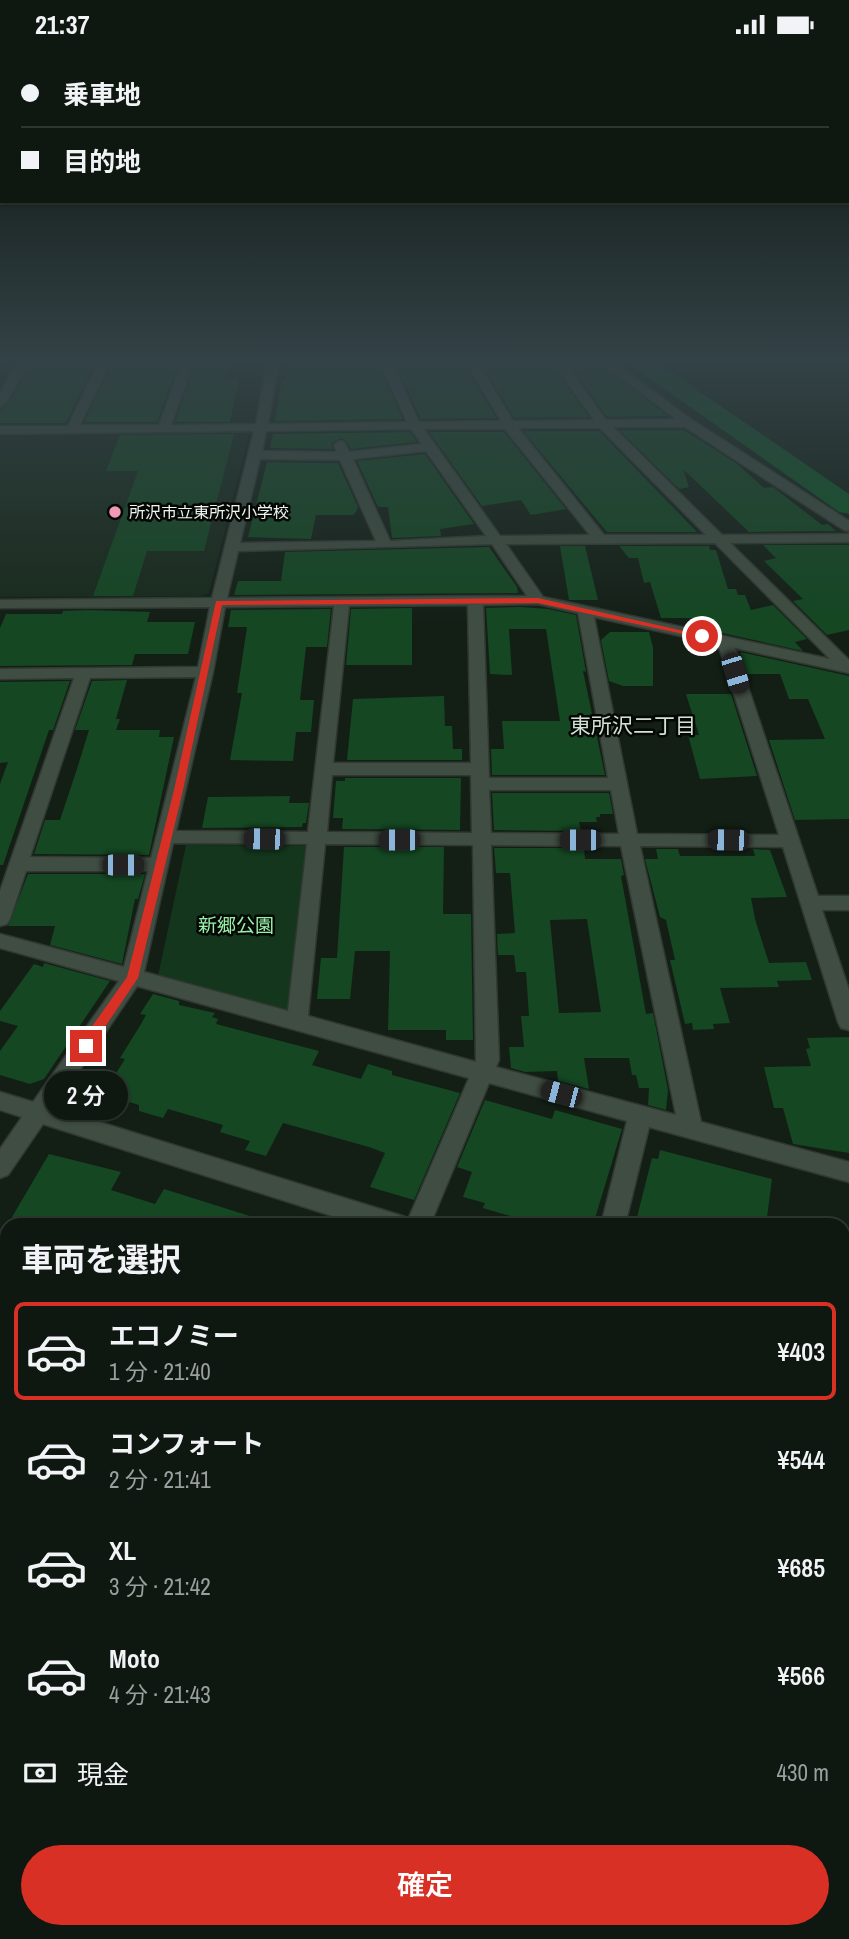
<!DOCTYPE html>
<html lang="ja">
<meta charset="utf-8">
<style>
:root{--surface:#0e1710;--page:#1c241e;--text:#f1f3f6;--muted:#9b9f9f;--line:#2e3630;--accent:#d93025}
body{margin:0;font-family:"Archivo Narrow","Noto Sans JP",sans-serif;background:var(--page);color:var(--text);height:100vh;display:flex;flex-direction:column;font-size:26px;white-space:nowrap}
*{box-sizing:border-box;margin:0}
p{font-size:23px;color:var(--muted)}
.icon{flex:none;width:38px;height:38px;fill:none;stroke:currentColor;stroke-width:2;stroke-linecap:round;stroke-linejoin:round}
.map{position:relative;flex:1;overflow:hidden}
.panel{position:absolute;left:0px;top:1169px;width:850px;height:721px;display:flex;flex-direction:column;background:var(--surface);border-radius:21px 21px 0 0;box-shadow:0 2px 5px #0004,0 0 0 2px var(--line)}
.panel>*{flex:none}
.top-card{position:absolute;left:0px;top:0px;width:850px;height:154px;box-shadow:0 2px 5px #0004,0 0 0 2px var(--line);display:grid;align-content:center;height:154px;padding:0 21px;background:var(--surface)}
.end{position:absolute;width:32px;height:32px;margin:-16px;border:9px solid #d93025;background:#fff;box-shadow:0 0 0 4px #fff}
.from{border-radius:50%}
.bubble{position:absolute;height:49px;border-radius:24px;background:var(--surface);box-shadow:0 2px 5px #0004,0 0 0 2px var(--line);font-size:23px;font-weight:600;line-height:49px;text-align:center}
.car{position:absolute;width:21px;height:42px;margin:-21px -10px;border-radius:9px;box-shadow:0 0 5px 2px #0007;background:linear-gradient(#222 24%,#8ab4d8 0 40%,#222 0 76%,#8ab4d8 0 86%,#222 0)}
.top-card b{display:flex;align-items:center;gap:24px;height:66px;font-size:26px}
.top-card b+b{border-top:2px solid var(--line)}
.top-card i{width:18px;height:18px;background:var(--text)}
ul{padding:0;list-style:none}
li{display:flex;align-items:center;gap:21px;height:98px;margin:0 14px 10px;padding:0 7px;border:4px solid transparent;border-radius:10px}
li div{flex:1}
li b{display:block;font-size:26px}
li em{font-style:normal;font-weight:600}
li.active{border-color:var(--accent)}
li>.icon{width:63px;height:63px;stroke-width:1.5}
h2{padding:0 21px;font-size:32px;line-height:84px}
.pay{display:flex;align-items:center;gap:18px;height:77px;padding:0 21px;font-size:26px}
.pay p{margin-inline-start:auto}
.button{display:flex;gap:14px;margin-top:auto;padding:14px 21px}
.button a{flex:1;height:80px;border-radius:42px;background:var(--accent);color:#fff;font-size:28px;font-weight:600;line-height:80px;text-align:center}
.status{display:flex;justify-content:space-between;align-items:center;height:49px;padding:0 35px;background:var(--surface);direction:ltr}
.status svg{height:19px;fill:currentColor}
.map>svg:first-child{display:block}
.built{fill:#18291b}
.green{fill:#13361c}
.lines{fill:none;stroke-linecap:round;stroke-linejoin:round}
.river{fill:#0d5625;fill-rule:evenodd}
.building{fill:#144722;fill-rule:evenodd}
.minor-casing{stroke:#313832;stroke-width:3}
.minor{fill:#404d42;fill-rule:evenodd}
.route{fill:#d93025}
.poi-dot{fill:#f09ab6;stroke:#040704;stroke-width:2.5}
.labels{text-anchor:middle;stroke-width:5;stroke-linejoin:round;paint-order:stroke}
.far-poi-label{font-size:16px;fill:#edf5ee;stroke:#040704;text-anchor:start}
.park-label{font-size:19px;fill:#97f2a8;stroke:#040704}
.neighbourhood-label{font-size:21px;fill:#d2e1d4;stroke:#040704}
</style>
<div class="status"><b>21:37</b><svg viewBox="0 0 49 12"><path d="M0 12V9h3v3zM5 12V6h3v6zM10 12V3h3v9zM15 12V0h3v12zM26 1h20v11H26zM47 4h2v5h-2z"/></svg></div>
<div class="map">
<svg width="849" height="1890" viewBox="0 0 849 1890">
<rect width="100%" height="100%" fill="#131f15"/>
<polygon class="built" points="250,382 209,544 202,547 0,548 0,383"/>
<g class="green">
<polygon points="186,796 308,797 293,955 285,961 158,927"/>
<polygon points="0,1720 7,1723 7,1881 3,1890 0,1890"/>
</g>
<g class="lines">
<polygon class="river" points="629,312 655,312 849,445 849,465 839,463 632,317"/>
</g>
<g class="building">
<polygon points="33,312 96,312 66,374 0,374 0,361 8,355"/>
<polygon points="114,312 178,316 157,373 84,373"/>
<polygon points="200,312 229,312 225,330 239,330 230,373 175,373 195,316 199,316"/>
<polygon points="303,312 376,312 403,370 275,372 282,330 286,330 288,317 303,317"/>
<polygon points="394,312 462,312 496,369 421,370"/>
<polygon points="480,312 549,312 589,368 514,369"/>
<polygon points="567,312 597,312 668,367 607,368"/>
<polygon points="619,381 684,381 736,414 764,439 773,438 822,476 828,475 836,482 749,483 683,420 689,438 679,440"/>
<polygon points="523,382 599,382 697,483 607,483"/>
<polygon points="410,383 417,393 351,400 346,392 341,389 331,395 333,400 270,399 273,385"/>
<polygon points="429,383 504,383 566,460 531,466 521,451 482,457"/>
<polygon points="234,385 204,502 147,502 133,547 93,547 138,422 106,422 120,386"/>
<polygon points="425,405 474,475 440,480 441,487 392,489 388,458 378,458 357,412"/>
<polygon points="267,413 338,414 358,458 356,463 353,466 316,466 311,490 248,488"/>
<polygon points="763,496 849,496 849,581 827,586 793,552 803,550 764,512 776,509"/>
<polygon points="560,497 585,497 598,551 569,551"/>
<polygon points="619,497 709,497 710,501 716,501 728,540 736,540 738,546 745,546 751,561 773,556 807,590 795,593 803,602 713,582 707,580 703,569 661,569 650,533 644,534 638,509 629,509"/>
<polygon points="489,498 517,538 518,544 234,546 238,532 281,532 285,503"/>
<polygon points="520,558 548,560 576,566 586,623 583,622 605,726 492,726 491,700 504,700 502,672 560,672 546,580 509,580 512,626 490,625 486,559"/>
<polygon points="412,559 412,616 346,616 351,560"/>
<polygon points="331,560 327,598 306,598 300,651 314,651 311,683 296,683 293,712 230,711 242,644 237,644 247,578 228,578 231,561"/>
<polygon points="88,561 150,563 147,573 195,573 188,605 135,605 132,616 0,617 0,579 6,565 62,565 63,562"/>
<polygon points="610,583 649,583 653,598 653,637 623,637 609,632 601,591"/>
<polygon points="740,603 849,627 849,770 795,771 769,691 825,690 808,650 789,650 780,625 747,625"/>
<polygon points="127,631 116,670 120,670 116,681 160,681 159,688 174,688 149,806 34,805 45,771 60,771 76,723 89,681 75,681 92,632"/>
<polygon points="70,632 53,681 49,681 3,816 0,816 0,735 8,713 0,714 0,633"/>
<polygon points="686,645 731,645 757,727 700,730 688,686 699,686"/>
<polygon points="444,647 445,677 452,677 453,700 462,700 462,711 347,711 353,650"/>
<polygon points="345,729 461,729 460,781 342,780 343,769 333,769 336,732 345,732"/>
<polygon points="492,744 609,744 613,765 600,765 600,768 596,768 597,773 579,773 581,782 494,781"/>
<polygon points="290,747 289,754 309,754 306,774 303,774 302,778 202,779 208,748"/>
<polygon points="344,798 444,798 443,865 471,865 473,991 446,991 446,981 388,981 390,902 355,902 350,950 317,950 321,909 337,909"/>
<path d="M494 799H584L585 810H621L624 826 621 827 646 965 653 964 668 1041 666 1061 648 1056 649 1039H639L636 1026H632L629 1009H584L589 1040 558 1032 557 1022 525 1023 511 1019 509 998H524L521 967H529L526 923H516L514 906H498L497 885 515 884 510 824H496ZM587 870 601 963 559 964 550 871Z"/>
<polygon points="656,800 678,800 680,807 755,807 753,800 770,801 787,848 751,849 755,870 769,914 806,913 812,931 777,932 779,938 720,939 730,974 713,975 714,980 693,981 692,974 685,975 670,911 675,911 666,871 660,868 645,810 658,810"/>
<polygon points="28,825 145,825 138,850 135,850 122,915 50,896 55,877 8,877"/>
<polygon points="44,914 110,932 44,1030 30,1035 0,1026 0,1002 18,977 0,972 0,962 34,915 43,918"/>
<polygon points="153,945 179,952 179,956 215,964 212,968 218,970 216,975 319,1002 312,1016 361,1030 368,1015 392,1022 392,1026 460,1044 414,1151 370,1138 385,1104 369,1098 283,1074 266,1107 245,1101 250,1092 220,1083 223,1076 168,1060 163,1069 139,1062 139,1056 103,1045 125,1010 120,1009 141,975 146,966 140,965"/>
<polygon points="849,988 849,1104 793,1095 783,1059 774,1059 764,1018 811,1017 806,1000 810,999 807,989"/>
<polygon points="485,1051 552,1070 555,1061 622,1080 593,1176 541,1176 483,1159 485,1154 463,1148 472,1123 457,1118"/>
<polygon points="660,1101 772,1130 766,1176 704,1176 680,1169 678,1176 635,1176 652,1109 658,1110"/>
<polygon points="49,1105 121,1123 111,1141 155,1155 164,1140 262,1171 261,1176 36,1176 12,1168"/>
</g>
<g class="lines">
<defs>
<g id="minor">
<polygon points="18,312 30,312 6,354 0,358 0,344"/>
<path d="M99 312H111L80 376H159L182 312H194L171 376 256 375 267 312H279L268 375 407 373 379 312H391L419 373 501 372 465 312H477L513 372 594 371 552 312H564L606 371 676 370 599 312H612L692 371 849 472V482L844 481 685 378H613L722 486 849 485V493L730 494 849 611V624L735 599 818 847H849V861H822L849 941V981L841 979 838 973 783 798 640 797 701 1073 849 1113V1133L649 1078 625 1176H601L627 1072 489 1034 430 1176H361L43 1075 8 1126 0 1129V1100L22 1068 0 1061V1043L33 1053 119 932 0 899V885L124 918 148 822H26L10 870 7 875 0 877V842L74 629 0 630V620L198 618 210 558 0 559V551L212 549 254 382 0 385V377H68ZM518 379H600L706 486H604ZM411 380 422 395 349 403 344 393 340 392 334 396 337 403 262 402 266 382ZM424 380H505L590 486 500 487ZM426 402 486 487 390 492 353 410ZM260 410 340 411 376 492 240 494ZM715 494 830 610 543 548 506 495ZM492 495 527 547 227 549 238 502ZM538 555 578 564 608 729H489L483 556ZM468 556 471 714H333L349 557ZM334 557 308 783 176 782 213 623 225 558ZM594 568 718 595 779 786 637 785ZM196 628 151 809 30 808 90 629ZM332 726H471L472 784 327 783ZM489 741H611L619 785 491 784ZM173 794 307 795 288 962 144 923ZM325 795 473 796 476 1013 308 967ZM491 796 621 797 676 1066 496 1018 499 1011ZM137 937 469 1029 407 1173 405 1168 396 1165 54 1059Z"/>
<polygon points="0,1254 7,1256 7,1280 0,1278"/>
<polygon points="844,1299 849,1301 849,1327 844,1325"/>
<polygon points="7,1428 7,1467 0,1469 0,1431"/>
<polygon points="844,1547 849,1548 849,1578 844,1577"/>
<polygon points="0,1691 7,1694 7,1726 0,1723"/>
<polygon points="9,1883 46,1883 43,1890 6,1890"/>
<polygon points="307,1883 343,1883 341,1890 305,1890"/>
<polygon points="583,1883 619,1883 617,1890 581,1890"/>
</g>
</defs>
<use href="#minor" class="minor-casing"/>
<use href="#minor" class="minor"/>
</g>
<linearGradient id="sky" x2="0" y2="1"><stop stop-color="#0a110c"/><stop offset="0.54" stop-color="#334246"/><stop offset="1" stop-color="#334246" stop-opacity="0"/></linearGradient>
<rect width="849" height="576" fill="url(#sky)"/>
<polygon class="route" points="538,549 706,587 702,589 538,554 222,556 183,741 138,929 90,1000 81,1000 81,993 127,928 174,741 216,552"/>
<circle class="poi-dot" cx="115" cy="463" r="7"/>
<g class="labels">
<g class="far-poi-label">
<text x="129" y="469">所沢市立東所沢小学校</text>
</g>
<g class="park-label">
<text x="236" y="883">新郷公園</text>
</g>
<g class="neighbourhood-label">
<text x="633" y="684">東所沢二丁目</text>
</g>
</g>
</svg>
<i class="end from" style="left:702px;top:587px"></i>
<i class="end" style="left:86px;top:997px"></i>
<div class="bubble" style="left:44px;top:1022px;width:84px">2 分</div>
<i class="car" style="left:735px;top:624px;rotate:163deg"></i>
<i class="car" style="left:264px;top:790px;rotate:271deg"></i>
<i class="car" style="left:399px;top:791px;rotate:270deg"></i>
<i class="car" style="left:580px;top:791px;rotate:270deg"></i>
<i class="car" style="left:728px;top:791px;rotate:271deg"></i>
<i class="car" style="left:123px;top:816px;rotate:90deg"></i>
<i class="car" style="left:561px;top:1045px;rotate:285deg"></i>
<div class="top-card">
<b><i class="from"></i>乗車地</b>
<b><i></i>目的地</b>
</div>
<section class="panel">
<h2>車両を選択</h2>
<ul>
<li class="active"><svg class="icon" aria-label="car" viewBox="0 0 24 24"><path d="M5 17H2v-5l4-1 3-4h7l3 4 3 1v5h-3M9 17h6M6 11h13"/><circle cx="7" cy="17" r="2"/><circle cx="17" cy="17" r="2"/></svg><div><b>エコノミー</b><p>1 分 · 21:40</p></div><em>¥403</em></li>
<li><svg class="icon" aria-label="car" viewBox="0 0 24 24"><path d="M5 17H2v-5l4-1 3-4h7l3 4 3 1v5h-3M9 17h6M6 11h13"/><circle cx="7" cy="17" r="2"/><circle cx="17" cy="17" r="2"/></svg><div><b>コンフォート</b><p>2 分 · 21:41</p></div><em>¥544</em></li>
<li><svg class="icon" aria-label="car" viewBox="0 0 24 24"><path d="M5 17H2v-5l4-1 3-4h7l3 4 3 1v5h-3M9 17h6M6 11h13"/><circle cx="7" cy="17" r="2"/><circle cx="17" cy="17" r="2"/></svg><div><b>XL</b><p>3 分 · 21:42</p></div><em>¥685</em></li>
<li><svg class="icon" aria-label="car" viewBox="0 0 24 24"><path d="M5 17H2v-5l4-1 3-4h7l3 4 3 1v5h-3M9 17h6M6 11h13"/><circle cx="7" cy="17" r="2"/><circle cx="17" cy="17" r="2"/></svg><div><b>Moto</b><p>4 分 · 21:43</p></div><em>¥566</em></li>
</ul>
<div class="pay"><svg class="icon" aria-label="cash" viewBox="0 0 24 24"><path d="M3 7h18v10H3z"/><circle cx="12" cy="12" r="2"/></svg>現金<p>430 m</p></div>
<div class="button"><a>確定</a></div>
</section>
</div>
